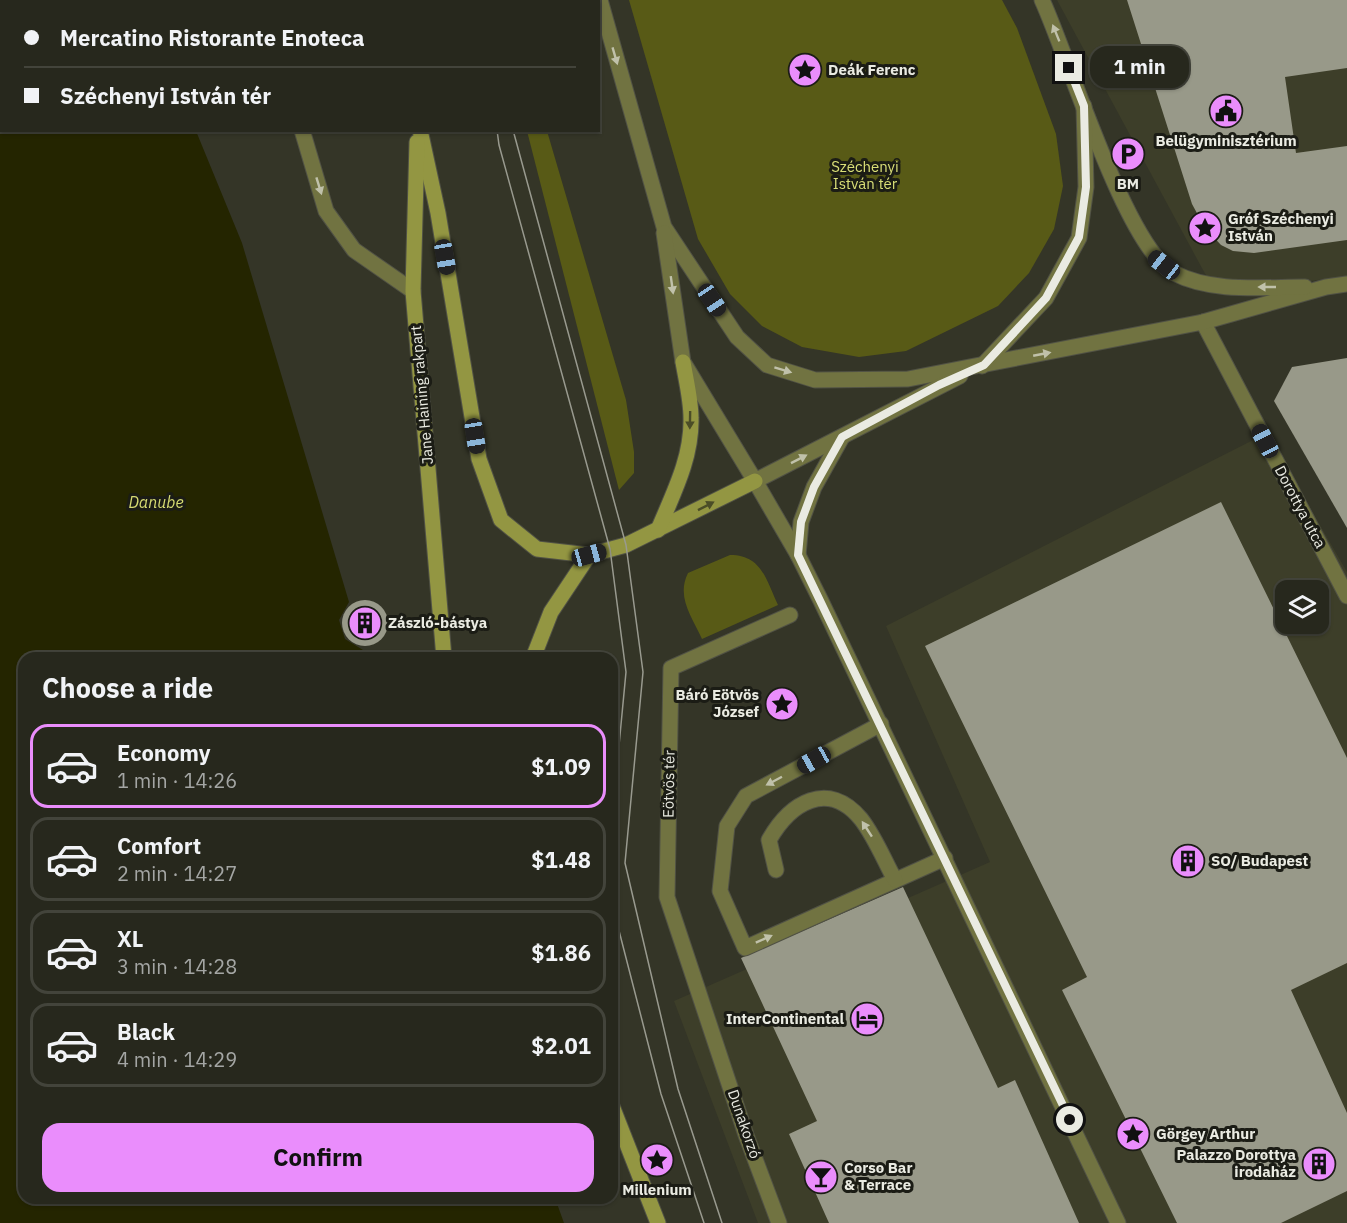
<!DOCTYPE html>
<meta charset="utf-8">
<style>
:root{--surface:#27281d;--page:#33342a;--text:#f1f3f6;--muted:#a4a6a4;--line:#43443b;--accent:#ea8dfc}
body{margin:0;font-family:"IBM Plex Sans",sans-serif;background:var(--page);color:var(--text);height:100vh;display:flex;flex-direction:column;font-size:22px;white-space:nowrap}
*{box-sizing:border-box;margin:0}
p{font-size:20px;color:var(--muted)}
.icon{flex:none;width:33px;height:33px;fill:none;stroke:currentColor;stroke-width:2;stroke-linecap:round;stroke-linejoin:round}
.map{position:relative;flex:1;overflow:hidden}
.panel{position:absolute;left:18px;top:652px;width:600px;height:552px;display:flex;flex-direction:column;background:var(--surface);border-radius:18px;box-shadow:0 2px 4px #0004,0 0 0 2px var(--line)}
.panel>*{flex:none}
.banner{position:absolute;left:0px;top:0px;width:600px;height:132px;box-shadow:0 2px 4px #0004,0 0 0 2px var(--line);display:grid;align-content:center;height:132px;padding:0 24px;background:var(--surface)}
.controls{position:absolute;left:1275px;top:580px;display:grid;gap:12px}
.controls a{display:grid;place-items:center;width:54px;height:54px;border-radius:12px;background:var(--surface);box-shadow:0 2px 4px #0004,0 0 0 2px var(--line);font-size:30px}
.end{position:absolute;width:27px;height:27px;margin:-14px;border:8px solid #eaebe2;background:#111;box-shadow:0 0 0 3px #111}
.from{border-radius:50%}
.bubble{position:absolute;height:42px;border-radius:18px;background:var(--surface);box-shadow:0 2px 4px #0004,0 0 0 2px var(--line);font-size:20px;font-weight:800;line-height:42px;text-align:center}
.car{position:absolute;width:18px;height:36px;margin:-18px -9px;border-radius:8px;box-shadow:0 0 4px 2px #0007;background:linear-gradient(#222 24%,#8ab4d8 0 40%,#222 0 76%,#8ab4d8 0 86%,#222 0)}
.banner b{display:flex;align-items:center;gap:21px;height:57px;font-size:22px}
.banner b+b{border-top:2px solid var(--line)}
.banner i{width:15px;height:15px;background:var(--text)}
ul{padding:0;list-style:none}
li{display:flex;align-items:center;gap:18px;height:84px;margin:0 12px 9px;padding:0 12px;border:3px solid var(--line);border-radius:18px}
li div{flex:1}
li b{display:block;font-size:22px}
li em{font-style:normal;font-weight:800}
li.selected{border-color:var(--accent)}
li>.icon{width:54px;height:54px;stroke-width:1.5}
h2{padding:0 24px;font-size:27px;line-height:72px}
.action{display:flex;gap:12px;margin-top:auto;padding:12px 24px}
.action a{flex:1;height:69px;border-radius:18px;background:var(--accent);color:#111;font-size:24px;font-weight:800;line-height:69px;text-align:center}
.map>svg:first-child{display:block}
.built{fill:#3d3e29;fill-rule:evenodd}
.green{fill:#585a16}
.water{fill:#242500}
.building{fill:#989989}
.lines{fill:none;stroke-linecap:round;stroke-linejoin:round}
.service-casing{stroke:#515245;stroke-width:17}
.pedestrian-casing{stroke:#515245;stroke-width:17}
.minor-casing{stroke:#515245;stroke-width:17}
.tertiary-casing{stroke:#515245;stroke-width:17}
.secondary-casing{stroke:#515245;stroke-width:17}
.service{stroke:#717341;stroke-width:15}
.pedestrian{stroke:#717341;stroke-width:15}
.minor{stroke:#717341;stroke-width:15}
.tertiary{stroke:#717341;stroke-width:15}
.secondary{stroke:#939642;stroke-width:15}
.tram{stroke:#999a8f;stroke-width:1.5}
.oneway{fill:#c0c1aa}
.oneway2{fill:#4b4d27}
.route{stroke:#eaebe2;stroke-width:8}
.labels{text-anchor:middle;stroke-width:6;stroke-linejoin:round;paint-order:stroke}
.poi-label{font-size:15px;font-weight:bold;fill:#eaebe2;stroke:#1b1c15;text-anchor:start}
.park-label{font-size:15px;fill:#dadf77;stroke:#1b1c15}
.street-label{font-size:15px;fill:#eaebe2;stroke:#1b1c15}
.water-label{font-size:16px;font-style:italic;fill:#d5da71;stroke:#1b1c15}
</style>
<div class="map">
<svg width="1347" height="1223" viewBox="0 0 1347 1223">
<rect width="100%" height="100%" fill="#343527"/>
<g class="built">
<polygon points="1057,0 1347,0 1347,276 1216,294"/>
<path d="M1267 433 1347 572V1223H758L674 1001 990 862 886 626ZM1286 591H1318V624H1286Z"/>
</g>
<g class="green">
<polygon points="629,0 1002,0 1017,28 1056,134 1063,186 1054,229 1029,273 998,306 906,351 859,357 802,347 762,326 730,294 698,239"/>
<polygon points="527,131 547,131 626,400 634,452 634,473 619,490"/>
<path d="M730 555C762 555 766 580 778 605L702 639C692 617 676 597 688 573Z"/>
</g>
<polygon class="water" points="0,0 143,0 2,2 2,130 196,131 242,243 349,602 339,620 345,639 363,650 366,658 24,658 24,1198 555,1198 564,1223 0,1223"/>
<g class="building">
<polygon points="1127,0 1347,0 1347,68 1285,77 1296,153 1347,146 1347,240 1254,253 1233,251 1221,245 1205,228 1192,204"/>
<polygon points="1347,358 1347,528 1274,401 1292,367"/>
<polygon points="1221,502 1347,758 1347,963 1291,990 1347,1113 1347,1191 1281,1223 1177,1223 1062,990 1087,977 925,646"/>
<circle cx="365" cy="623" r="23"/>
<polygon points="903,887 998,1088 1015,1080 1079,1223 829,1223 789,1134 817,1121 741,958"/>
</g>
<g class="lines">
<defs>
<g id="service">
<polyline points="289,2 289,0"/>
<polyline points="302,130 326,211 354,250 413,291"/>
<polyline points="881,724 746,796 727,826 720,891 745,948 945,858"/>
<path d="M776 870 769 840C790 803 828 779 861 819 875 837 884 860 895 880"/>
</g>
<polyline id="pedestrian" points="779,1223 746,1135 667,897 671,668 790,615"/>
<g id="minor">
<polyline points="1203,322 1347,596"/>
<polyline points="755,481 798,555 821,601 1118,1223"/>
<polyline points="798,555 801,522 814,487 842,437"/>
</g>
<g id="tertiary">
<polyline points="600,0 664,227 737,337 767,365 815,380 908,379 1203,322 1326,287 1347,284"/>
<path d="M1042 0C1068 56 1126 248 1174 273 1212 293 1263 287 1305 287"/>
<polyline points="664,233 683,362 755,481 960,376"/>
<polyline points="982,366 1046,298 1079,238 1086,187 1084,106"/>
</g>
<g id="secondary">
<polyline points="424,2 424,0"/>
<polyline points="420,130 438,213 479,459 501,520 537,549 589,555 626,545 755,481"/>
<polyline points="417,142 413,291 444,658"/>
<path d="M658 530C673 494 692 458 691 418 691 400 686 380 683 362"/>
<polyline points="533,658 551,612 589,555"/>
<polyline points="612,1106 658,1223"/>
</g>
</defs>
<use href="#service" class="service-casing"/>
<use href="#pedestrian" class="pedestrian-casing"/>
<use href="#minor" class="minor-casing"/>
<use href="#tertiary" class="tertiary-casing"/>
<use href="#secondary" class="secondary-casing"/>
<use href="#service" class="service"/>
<use href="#pedestrian" class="pedestrian"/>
<use href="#minor" class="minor"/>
<use href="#tertiary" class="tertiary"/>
<use href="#secondary" class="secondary"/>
<g class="tram">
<polyline points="488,2 488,0"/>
<polyline points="506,2 506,0"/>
<polyline points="497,130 499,145 610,549 626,672 612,819"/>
<polyline points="513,130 626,545 643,672 625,863 678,1089 722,1223"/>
<polyline points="612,892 616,919 661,1094 704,1223"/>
</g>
</g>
<defs><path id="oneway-solid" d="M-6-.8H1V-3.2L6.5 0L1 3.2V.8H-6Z" transform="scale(1.5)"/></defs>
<g class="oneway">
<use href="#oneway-solid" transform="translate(1056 33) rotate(-112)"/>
<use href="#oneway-solid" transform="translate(615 56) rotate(74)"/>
<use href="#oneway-solid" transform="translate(319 186) rotate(73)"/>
<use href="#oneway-solid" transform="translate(672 285) rotate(82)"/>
<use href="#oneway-solid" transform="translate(1267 287) rotate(180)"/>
<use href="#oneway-solid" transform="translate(1042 354) rotate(-11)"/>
<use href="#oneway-solid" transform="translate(783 370) rotate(17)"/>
<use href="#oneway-solid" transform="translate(799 459) rotate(-27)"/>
<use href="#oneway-solid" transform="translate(774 781) rotate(152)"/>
<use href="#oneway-solid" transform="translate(867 829) rotate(-123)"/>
<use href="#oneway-solid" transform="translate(764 939) rotate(-24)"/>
</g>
<g class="oneway2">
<use href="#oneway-solid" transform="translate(690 420) rotate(91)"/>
<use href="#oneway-solid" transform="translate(706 506) rotate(-27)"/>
</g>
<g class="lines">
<polyline class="route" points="1069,68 1084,106 1086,187 1079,237 1046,298 984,365 939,385 842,437 814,487 801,522 798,555 1070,1120"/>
</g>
<defs>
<symbol id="sight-disc" viewBox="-11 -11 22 22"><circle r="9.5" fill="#ea8dfc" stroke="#1b1c15"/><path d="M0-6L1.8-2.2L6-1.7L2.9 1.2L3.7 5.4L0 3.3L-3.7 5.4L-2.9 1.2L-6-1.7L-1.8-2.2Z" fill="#111"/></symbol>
<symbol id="civic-disc" viewBox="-11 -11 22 22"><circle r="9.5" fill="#ea8dfc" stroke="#1b1c15"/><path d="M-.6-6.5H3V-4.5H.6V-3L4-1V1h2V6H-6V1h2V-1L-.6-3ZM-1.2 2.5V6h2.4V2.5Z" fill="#111"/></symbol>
<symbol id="parking-disc" viewBox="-11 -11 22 22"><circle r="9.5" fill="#ea8dfc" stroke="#1b1c15"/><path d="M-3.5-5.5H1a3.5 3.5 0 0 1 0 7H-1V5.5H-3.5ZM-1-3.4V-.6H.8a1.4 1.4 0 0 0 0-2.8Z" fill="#111"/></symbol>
<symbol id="building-disc" viewBox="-11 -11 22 22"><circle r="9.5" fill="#ea8dfc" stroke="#1b1c15"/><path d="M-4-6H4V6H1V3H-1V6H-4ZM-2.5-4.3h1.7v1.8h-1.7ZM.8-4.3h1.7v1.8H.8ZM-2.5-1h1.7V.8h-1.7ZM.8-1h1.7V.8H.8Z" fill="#111"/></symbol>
<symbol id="hotel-disc" viewBox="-11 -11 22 22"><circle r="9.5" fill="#ea8dfc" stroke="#1b1c15"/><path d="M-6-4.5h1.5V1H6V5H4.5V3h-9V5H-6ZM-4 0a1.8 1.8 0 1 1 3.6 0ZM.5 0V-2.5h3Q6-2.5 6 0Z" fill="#111"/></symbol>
<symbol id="bar-disc" viewBox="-11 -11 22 22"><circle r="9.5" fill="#ea8dfc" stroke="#1b1c15"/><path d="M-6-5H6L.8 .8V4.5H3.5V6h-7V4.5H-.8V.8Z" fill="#111"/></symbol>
</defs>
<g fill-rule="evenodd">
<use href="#sight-disc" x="786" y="51" width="38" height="38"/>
<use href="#civic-disc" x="1207" y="92" width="38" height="38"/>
<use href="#parking-disc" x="1109" y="135" width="38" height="38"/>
<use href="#sight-disc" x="1186" y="209" width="38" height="38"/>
<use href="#building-disc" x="346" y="604" width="38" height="38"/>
<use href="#sight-disc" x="763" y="685" width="38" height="38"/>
<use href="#building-disc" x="1169" y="842" width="38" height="38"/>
<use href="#hotel-disc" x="848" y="1000" width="38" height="38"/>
<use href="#sight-disc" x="1114" y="1115" width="38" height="38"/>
<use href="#sight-disc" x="638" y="1141" width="38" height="38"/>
<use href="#building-disc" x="1300" y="1145" width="38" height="38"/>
<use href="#bar-disc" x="802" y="1158" width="38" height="38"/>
</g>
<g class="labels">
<g class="poi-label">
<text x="828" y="75">Deák Ferenc</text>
<text x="1226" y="146" text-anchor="middle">Belügyminisztérium</text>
<text x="1128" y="189" text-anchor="middle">BM</text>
<text x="1228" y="224">Gróf Széchenyi<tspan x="1228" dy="17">István</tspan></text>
<text x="388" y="628">Zászló-bástya</text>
<text x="759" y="700" text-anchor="end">Báró Eötvös<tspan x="759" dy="17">József</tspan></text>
<text x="1211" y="866">SO/ Budapest</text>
<text x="844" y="1024" text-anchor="end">InterContinental</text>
<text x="1156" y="1139">Görgey Arthur</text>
<text x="1296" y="1160" text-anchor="end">Palazzo Dorottya<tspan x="1296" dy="17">irodaház</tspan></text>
<text x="844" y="1173">Corso Bar<tspan x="844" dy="17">&amp; Terrace</tspan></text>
<text x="657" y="1195" text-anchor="middle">Millenium</text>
</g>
<g class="park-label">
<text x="865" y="172">Széchenyi<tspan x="865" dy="17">István tér</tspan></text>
</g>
<g class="street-label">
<text transform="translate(422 395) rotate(-95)" y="5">Jane Haining rakpart</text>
<text transform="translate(1300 507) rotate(62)" y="5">Dorottya utca</text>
<text transform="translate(669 784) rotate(-89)" y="5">Eötvös tér</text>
<text transform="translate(744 1124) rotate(71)" y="5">Dunakorzó</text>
</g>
<g class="water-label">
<text x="156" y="508">Danube</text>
</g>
</g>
</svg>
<div class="controls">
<a><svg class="icon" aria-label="layers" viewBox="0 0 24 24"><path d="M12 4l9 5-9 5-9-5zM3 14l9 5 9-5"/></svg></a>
</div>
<i class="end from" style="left:1070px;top:1120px"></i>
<i class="end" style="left:1069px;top:68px"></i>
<div class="bubble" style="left:1090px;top:46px;width:99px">1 min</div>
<i class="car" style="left:445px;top:257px;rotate:170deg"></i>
<i class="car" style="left:1164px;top:265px;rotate:308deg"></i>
<i class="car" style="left:712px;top:300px;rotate:146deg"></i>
<i class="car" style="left:475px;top:436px;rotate:171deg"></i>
<i class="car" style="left:1265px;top:441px;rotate:332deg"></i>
<i class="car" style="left:589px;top:555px;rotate:75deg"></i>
<i class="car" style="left:814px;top:760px;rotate:241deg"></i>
<div class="banner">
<b><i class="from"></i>Mercatino Ristorante Enoteca</b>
<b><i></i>Széchenyi István tér</b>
</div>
<section class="panel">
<h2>Choose a ride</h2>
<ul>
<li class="selected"><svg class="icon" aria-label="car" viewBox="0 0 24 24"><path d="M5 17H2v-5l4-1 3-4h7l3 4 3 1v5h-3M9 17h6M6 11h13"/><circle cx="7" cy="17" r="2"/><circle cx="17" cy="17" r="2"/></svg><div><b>Economy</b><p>1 min · 14:26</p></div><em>$1.09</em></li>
<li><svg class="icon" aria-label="car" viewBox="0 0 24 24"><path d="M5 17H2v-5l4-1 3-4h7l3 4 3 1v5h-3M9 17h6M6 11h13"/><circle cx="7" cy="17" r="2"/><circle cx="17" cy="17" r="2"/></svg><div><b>Comfort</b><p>2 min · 14:27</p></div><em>$1.48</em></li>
<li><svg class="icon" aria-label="car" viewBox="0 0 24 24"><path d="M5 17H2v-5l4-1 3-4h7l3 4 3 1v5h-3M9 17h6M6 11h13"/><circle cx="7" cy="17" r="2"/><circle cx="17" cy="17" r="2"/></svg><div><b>XL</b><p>3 min · 14:28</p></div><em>$1.86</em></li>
<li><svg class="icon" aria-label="car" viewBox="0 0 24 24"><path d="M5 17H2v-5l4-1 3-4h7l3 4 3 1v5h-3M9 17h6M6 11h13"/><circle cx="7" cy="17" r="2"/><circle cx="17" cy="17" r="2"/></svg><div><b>Black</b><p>4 min · 14:29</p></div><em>$2.01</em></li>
</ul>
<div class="action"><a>Confirm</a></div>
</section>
</div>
